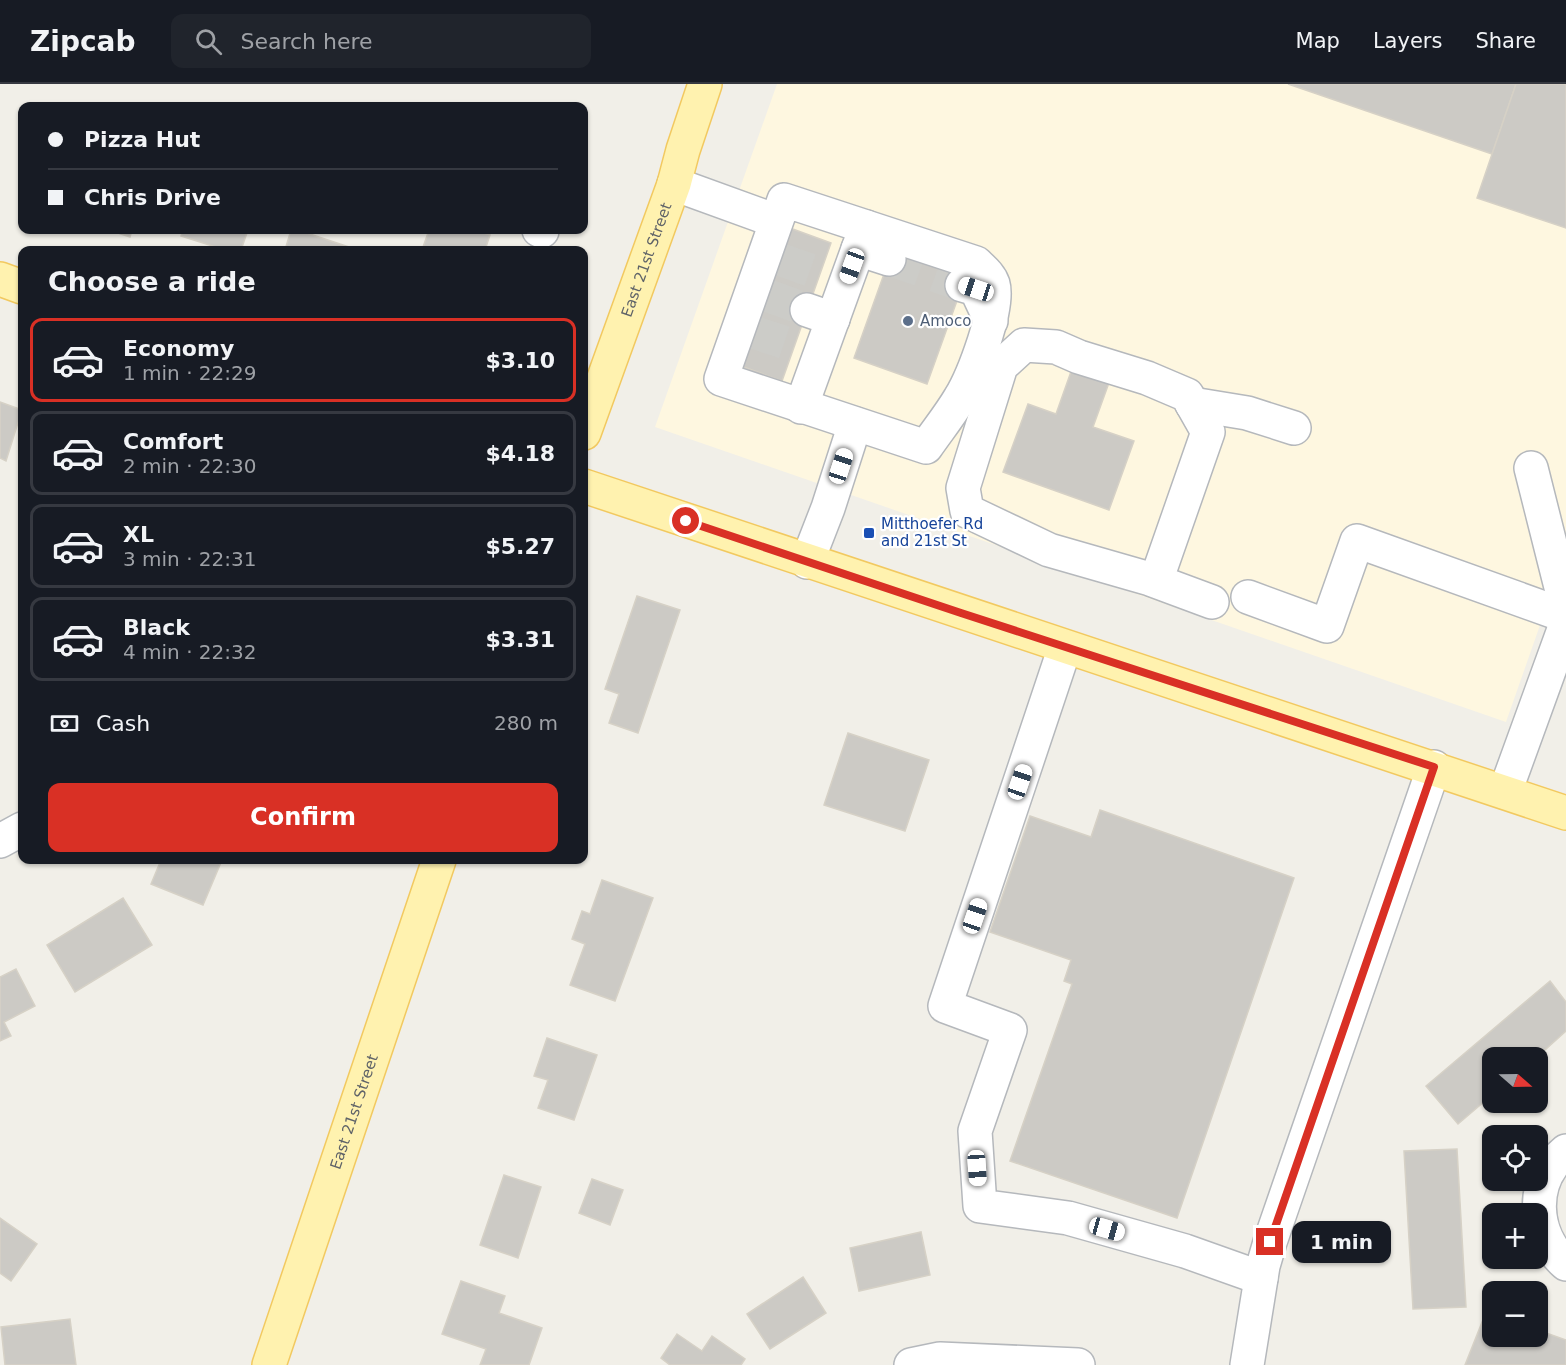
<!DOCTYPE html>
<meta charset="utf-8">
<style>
:root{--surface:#171b24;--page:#20242c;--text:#f1f3f6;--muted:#9ea1a6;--line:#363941;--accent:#d93025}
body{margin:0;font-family:"DejaVu Sans",sans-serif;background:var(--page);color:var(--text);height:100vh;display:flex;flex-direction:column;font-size:22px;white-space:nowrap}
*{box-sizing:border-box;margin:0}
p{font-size:20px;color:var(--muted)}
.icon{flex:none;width:33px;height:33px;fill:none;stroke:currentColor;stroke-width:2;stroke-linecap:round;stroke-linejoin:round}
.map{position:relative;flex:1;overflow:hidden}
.side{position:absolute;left:18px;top:162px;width:570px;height:618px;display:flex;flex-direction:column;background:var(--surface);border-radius:12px;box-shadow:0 2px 4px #0004}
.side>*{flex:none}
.hud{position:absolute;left:18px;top:18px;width:570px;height:132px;border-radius:12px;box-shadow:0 2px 4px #0004;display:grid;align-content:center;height:132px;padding:0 30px;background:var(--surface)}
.needle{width:39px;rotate:110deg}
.fabs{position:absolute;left:1482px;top:963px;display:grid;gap:12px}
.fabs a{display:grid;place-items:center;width:66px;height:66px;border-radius:12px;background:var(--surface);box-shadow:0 2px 4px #0004;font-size:30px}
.end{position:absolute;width:27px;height:27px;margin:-14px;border:8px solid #d93025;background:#fff;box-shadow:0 0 0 3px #fff}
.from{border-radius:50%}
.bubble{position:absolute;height:42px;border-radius:12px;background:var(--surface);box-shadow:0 2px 4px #0004;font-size:20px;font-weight:800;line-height:42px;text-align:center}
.car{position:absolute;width:18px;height:36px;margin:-18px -9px;border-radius:8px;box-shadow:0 0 4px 2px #0007;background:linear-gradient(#fff 24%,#345 0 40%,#fff 0 76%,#345 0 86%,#fff 0)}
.hud b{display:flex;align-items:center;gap:21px;height:57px;font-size:22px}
.hud b+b{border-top:2px solid var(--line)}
.hud i{width:15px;height:15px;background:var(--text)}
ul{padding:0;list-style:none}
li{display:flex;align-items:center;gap:18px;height:84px;margin:0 12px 9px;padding:0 18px;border:3px solid var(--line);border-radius:12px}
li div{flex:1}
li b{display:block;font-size:22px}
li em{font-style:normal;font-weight:800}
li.on{border-color:var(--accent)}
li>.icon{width:54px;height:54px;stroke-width:1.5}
h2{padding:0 30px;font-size:27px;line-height:72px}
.pay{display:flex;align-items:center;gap:15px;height:66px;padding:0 30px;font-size:22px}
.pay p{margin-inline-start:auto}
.primary-button{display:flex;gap:12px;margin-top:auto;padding:12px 30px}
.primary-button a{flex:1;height:69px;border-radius:12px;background:var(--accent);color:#fff;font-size:24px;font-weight:800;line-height:69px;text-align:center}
header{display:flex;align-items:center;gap:36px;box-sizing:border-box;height:84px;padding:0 30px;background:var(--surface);border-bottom:2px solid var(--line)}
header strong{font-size:28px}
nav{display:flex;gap:33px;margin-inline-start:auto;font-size:21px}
.search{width:420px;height:54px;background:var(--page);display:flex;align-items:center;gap:15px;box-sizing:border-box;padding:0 21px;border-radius:12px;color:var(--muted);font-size:22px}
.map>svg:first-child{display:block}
.commercial{fill:#fef7e0}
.building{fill:#cccac5;stroke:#d6d1c6;stroke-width:1.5}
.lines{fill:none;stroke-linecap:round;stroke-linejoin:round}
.minor-tunnel{stroke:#ccccc8;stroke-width:33;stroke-dasharray:33 16;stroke-linecap:butt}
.minor-casing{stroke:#b5b8bc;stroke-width:36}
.major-casing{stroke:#f2c960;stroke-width:36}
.minor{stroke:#fff;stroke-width:33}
.major{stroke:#fff2af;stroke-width:33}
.route{stroke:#d93025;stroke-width:8}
.service-dot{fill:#5c6f8a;stroke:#fff;stroke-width:2}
.transit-dot{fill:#1a4fb4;stroke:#fff;stroke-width:2}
.labels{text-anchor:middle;stroke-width:4.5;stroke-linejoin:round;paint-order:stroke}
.street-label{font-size:15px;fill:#5f6368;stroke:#fff}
.service-label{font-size:15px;fill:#4e5e75;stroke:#fff;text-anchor:start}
.transit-label{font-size:15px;fill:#164399;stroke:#fff;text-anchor:start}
</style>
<header>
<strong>Zipcab</strong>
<div class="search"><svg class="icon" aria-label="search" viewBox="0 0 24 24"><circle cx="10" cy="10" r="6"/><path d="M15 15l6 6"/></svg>Search here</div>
<nav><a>Map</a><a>Layers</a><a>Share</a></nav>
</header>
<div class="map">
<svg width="1566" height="1281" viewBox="0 0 1566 1281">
<rect width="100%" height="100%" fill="#f1efe8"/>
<polygon class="commercial" points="777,0 1566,0 1566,467 1506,638 655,343"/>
<g class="building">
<polygon points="1288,0 1516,0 1492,70"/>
<polygon points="1516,0 1566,0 1566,144 1477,114"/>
<polygon points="790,144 831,159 782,297 741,282"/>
<polygon points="109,146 132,146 130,153"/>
<polygon points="183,146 248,146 241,166 225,166 181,152"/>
<polygon points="291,146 298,146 358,166 285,166"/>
<polygon points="429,146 475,146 490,151 485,166 422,166"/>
<polygon points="894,162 967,189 927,300 854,274"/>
<polygon points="1073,282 1110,296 1093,343 1134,357 1109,426 1003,388 1028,320 1056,330"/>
<polygon points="0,318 22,326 6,377 0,374"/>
<polygon points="637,512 680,526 638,649 609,639 619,610 605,605"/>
<polygon points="848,649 929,676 905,747 824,721"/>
<polygon points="1100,726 1294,794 1177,1134 1010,1077 1072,900 1064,897 1071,876 990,848 1030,732 1091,753"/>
<polygon points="161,776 222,776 203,821 151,800"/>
<polygon points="602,796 653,814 615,917 570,901 585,860 572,855 582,827 590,830"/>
<polygon points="123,814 152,861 75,908 47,861"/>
<polygon points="16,885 35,922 4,938 11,952 0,957 0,893"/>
<polygon points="1550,897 1566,918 1566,947 1536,974 1492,974 1492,1011 1458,1040 1426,1002"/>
<polygon points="547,954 597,971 574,1036 538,1024 548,996 534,992"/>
<polygon points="1457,1065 1466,1223 1413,1225 1404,1067"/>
<polygon points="504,1091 541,1103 518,1174 480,1161"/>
<polygon points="592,1095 623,1106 610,1141 579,1129"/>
<polygon points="0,1134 37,1160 11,1197 0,1189"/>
<polygon points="921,1148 930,1191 859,1207 850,1164"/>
<polygon points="803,1193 826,1229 770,1265 747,1230"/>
<polygon points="461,1197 505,1212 499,1229 542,1244 529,1281 480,1281 486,1265 442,1250"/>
<polygon points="1486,1228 1492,1231 1492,1252 1538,1252 1538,1246 1566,1256 1566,1281 1465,1281"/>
<polygon points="70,1235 76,1281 5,1281 1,1243"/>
<polygon points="677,1250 702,1267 712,1252 745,1275 741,1281 670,1281 661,1274"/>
</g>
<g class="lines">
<g class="minor-tunnel">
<polyline points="779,175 821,190"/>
<polyline points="889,175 962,201"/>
<polyline points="766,211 807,226"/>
<polyline points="753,248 795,262"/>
</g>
<defs>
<g id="minor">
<polyline points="674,100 776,137"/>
<path d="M784 116 976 179C982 185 990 191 993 200 1000 223 973 293 960 314 950 331 937 347 926 363L721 295Z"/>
<polyline points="539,146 542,147"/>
<polyline points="858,165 889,175"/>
<polyline points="962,201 976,205 991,237"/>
<polyline points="807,226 833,235"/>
<polyline points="1192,320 1247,329 1294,344"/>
<polyline points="801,323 866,143"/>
<polyline points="1531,384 1566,523"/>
<polyline points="807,478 828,424 855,340"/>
<polyline points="1156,497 1208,348 1187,311 1147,294 1079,273 1056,263 1024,261 1001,282 963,404 967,427 1049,466 1150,495 1212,518"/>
<polyline points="1248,513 1327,542 1357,457 1566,532"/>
<polyline points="1065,563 945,922 1010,946 975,1047 980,1122 1068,1134 1185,1167 1261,1194"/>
<polyline points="1505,708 1566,540"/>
<polyline points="0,757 22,745"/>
<path d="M1566 1067C1529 1097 1532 1150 1566 1180"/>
<polyline points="911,1281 940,1275 1078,1281"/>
<polyline points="1247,1281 1263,1182 1270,1158 1434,683"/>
</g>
<g id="major">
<polyline points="0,195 22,203"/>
<path id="s1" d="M584 349 674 100 683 66 705 0"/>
<path d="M584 402C910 513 1239 617 1566 729"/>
<path id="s2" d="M269 1281 439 776"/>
</g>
</defs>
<use href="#minor" class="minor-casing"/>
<use href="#major" class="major-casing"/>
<use href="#minor" class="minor"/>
<use href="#major" class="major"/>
</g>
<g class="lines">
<polyline class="route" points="686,437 961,529 1434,683 1270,1158"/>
</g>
<circle class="service-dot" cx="908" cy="237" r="6"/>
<rect class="transit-dot" x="863" y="443" width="12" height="12" rx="3"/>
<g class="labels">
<g class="street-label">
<text dy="5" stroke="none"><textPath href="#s1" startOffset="184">East 21st Street</textPath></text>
<text dy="5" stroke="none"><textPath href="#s2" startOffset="267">East 21st Street</textPath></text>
</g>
<g class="service-label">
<text x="920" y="242">Amoco</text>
</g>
<g class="transit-label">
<text x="881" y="445">Mitthoefer Rd<tspan x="881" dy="17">and 21st St</tspan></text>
</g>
</g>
</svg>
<div class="fabs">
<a><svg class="needle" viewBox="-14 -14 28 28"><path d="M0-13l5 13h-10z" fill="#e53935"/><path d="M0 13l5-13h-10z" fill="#9ea1a6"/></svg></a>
<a><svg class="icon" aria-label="locate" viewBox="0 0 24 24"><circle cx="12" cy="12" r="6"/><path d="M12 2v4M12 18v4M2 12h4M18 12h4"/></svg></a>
<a>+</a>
<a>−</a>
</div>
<i class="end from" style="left:686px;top:437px"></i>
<i class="end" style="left:1270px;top:1158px"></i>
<div class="bubble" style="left:1292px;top:1137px;width:99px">1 min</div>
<i class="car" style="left:852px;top:182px;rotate:200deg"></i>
<i class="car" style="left:976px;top:205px;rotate:288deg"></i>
<i class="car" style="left:841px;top:382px;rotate:18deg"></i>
<i class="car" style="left:1020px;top:698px;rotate:19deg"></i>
<i class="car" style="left:975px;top:832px;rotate:19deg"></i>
<i class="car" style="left:977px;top:1084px;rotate:176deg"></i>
<i class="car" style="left:1107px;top:1145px;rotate:106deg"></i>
<div class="hud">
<b><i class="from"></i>Pizza Hut</b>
<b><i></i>Chris Drive</b>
</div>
<section class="side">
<h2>Choose a ride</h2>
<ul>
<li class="on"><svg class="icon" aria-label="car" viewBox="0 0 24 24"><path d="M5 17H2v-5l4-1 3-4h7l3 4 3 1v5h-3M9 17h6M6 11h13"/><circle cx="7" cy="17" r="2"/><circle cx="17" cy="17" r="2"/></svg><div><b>Economy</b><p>1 min · 22:29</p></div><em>$3.10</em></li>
<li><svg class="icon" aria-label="car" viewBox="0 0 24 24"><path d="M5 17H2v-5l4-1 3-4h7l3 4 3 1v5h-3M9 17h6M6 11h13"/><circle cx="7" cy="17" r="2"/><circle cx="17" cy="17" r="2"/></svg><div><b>Comfort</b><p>2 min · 22:30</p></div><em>$4.18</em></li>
<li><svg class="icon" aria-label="car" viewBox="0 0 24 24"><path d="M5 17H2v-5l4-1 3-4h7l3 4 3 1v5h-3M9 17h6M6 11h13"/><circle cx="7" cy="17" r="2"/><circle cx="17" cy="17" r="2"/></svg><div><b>XL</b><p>3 min · 22:31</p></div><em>$5.27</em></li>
<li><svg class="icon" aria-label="car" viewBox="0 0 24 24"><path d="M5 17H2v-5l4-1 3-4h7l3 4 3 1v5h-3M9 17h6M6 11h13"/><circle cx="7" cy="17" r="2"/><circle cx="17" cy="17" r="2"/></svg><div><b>Black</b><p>4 min · 22:32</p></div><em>$3.31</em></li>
</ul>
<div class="pay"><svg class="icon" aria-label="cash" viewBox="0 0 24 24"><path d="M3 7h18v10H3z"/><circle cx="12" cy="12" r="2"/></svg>Cash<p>280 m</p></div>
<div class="primary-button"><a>Confirm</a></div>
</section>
</div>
